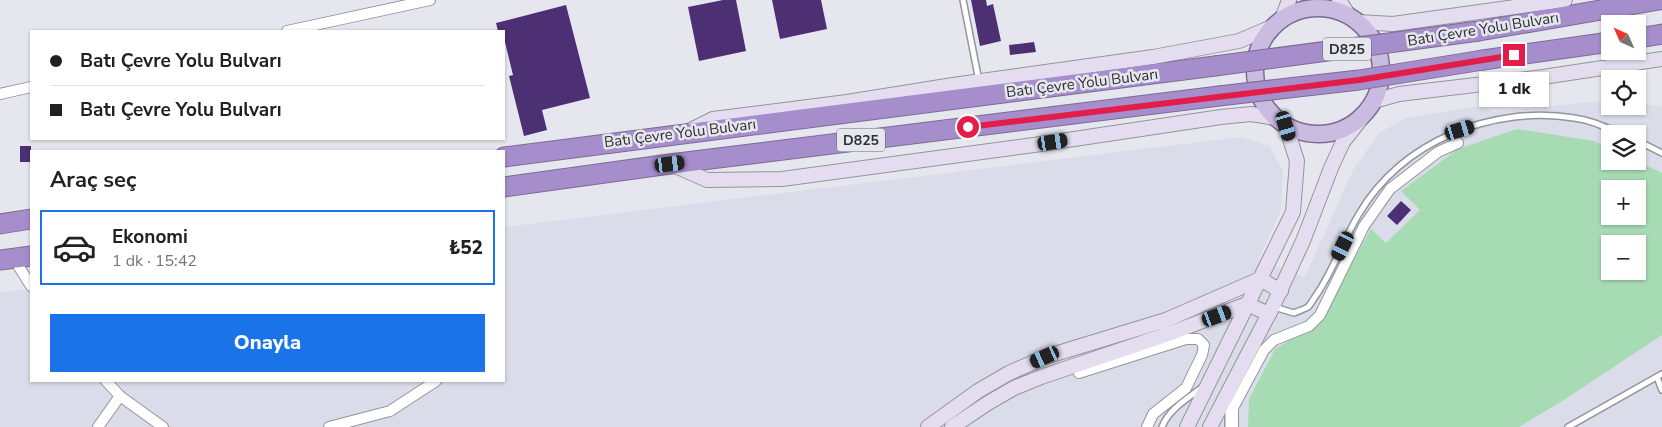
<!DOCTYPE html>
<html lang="tr">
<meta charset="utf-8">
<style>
:root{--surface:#fff;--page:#f2f2f2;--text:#202124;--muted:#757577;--line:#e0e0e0;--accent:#1a73e8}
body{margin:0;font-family:"Nunito Sans",sans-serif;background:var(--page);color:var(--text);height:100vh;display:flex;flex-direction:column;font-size:19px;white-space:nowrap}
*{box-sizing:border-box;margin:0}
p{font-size:16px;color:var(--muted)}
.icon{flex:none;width:28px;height:28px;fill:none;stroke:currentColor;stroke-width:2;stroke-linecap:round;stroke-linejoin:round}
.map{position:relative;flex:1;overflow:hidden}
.panel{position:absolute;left:30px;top:150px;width:475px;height:232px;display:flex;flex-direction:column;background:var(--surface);border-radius:0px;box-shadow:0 1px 4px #0004}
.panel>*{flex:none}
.top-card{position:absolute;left:30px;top:30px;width:475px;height:110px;border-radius:0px;box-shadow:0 1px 4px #0004;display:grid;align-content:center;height:110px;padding:0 20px;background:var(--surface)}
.needle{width:32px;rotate:315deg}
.controls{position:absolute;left:1601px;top:15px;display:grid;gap:10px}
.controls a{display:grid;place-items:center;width:45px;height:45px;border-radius:0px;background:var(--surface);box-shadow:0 1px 4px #0004;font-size:25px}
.end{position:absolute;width:22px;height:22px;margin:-11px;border:6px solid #e11d48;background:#fff;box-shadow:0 0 0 2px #fff}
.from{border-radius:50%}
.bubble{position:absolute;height:35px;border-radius:0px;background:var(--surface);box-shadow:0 1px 4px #0004;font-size:16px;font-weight:800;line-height:35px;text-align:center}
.car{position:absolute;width:15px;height:30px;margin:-15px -8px;border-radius:6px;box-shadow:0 0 4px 1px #0007;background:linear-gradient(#222 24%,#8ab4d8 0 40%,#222 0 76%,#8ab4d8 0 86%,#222 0)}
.top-card b{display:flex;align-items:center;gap:18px;height:48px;font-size:19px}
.top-card b+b{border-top:1px solid var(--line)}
.top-card i{width:12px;height:12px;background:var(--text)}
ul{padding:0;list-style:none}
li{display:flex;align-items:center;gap:15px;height:75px;margin:0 10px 8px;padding:0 10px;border:2px solid transparent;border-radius:0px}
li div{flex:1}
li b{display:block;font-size:19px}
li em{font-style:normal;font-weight:800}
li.selected{border-color:var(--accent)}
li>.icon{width:45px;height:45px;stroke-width:1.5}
h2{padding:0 20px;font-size:22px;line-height:60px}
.cta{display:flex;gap:10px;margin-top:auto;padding:10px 20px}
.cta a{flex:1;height:58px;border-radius:0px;background:var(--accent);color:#fff;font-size:20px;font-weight:800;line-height:58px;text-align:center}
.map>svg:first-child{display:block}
.built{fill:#dadcea;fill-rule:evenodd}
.green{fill:#a7dbb4;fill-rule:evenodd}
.building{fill:#4d2f74}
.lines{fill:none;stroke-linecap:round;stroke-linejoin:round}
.lane-casing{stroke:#94959b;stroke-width:8}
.street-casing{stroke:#94959b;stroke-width:12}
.secondary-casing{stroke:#94959b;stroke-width:16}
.primary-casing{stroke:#7c6c95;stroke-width:19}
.highway-casing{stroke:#7c6c95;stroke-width:21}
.lane{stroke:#fff;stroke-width:5}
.street{stroke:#fff;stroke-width:10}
.secondary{stroke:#e4ddef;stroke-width:14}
.primary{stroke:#cabbe0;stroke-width:16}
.highway{stroke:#a68dcb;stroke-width:19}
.highway-bridge-casing{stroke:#7c6c95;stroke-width:21;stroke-linecap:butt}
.highway-bridge{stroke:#a68dcb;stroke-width:19}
.route{stroke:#e11d48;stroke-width:6}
.labels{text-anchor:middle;stroke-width:5;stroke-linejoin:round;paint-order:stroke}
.shield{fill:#e6e7ee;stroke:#646669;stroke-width:1}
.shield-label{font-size:14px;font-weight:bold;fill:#2d2e30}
.street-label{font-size:15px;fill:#2d2e30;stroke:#e6e7ee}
</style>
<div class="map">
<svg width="1662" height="427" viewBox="0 0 1662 427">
<rect width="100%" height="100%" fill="#e6e7ee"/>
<path class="built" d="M1610 100V106H1638V102L1662 107V427H0V293L31 288V381H504V227L1241 137 1269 146 1283 171 1281 210 1259 259 1305 277 1353 170 1379 133 1406 118 1480 106 1493 112ZM1610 134H1638V161H1610ZM1610 189H1638V216H1610ZM1610 244H1638V271H1610Z"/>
<path class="green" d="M1517 129 1594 141 1610 149V161H1637L1662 173V335L1567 398 1519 427H1248L1249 399 1275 349 1319 322 1371 229 1386 243 1420 210 1401 191 1458 149ZM1610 189H1638V216H1610ZM1610 244H1638V271H1610Z"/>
<g class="building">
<polygon points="723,0 736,0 746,51 699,61 688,7"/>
<polygon points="772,0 821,0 827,29 780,39"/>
<polygon points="971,0 986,0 987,6 993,4 1001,41 980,46"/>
<polygon points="566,5 590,98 542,110 547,130 524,136 509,76 513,75 504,38 504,31 498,31 496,23"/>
<polygon points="1034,42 1036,52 1010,55 1009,45"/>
<rect x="20" y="146" width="11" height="16"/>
<polygon points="1401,201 1411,210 1397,225 1387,216"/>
</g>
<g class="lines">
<defs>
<g id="lane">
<polyline points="963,0 979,81"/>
<polyline points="1638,141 1662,153"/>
<path d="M1274 307 1294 313C1298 311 1305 309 1308 307 1311 304 1314 298 1317 294 1334 269 1343 240 1359 214 1401 141 1493 105 1574 118 1591 120 1605 127 1621 134"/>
<polyline points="1657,377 1662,390"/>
<polyline points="1228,403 1228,427"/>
<path d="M1162 427C1169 409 1187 399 1201 388"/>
<polyline points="1568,427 1662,374"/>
</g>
<g id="street">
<polyline points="287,31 430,0"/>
<polyline points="0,94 31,87"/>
<polyline points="14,259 31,286"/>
<polyline points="1079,373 1186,339 1198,339 1204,345 1202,355 1186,388 1153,414 1147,427"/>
<polyline points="106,381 120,396 163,427"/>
<polyline points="98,427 120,396"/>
<polyline points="329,427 390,411 436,381"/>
<polyline points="1233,427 1233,408 1264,350 1274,340 1309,326 1320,315 1364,226 1390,189 1438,152 1458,143"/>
</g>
<g id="secondary">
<polyline points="1339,0 1349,16"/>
<polyline points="1282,19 1289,0"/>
<polyline points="1358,22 1393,24 1565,0"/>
<polyline points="1374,101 1399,94 1543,77 1662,59"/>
<polyline points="691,130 713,119 847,102 953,85 1153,57 1239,41 1274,26"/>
<polyline points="671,164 707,180 782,179 1034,145 1221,117 1251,114 1276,118"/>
<polyline points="928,427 978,391 1009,373 1045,357 1166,320 1260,279 1281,291"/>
<polyline points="952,427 988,403 1014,388 1041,377 1171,333 1247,304 1269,314"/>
<polyline points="1187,427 1293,212 1297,161 1286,126"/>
<polyline points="1210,427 1273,306 1303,241 1331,168 1343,142 1368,110"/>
</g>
<circle id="primary" cx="1318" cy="71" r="63"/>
<g id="highway">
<polyline points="1479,31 1659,0"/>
<polyline points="1638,38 1662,34"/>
<polyline points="1483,60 1610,42"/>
<polyline points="504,157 1215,66"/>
<polyline points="504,187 670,164 1219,96"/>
<polyline points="0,224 31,219"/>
<polyline points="0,260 31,256"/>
</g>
</defs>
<use href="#lane" class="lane-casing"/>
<use href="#street" class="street-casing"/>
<use href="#secondary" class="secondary-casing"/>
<use href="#primary" class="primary-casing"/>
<use href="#highway" class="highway-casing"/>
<use href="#lane" class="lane"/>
<use href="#street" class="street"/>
<use href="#secondary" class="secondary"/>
<use href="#primary" class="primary"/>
<use href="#highway" class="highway"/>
<defs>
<g id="highway-bridge">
<polyline points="1215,66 1479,31"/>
<polyline points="1219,96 1359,80 1483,60"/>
</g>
</defs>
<use href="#highway-bridge" class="highway-bridge-casing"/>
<use href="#highway-bridge" class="highway-bridge"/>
</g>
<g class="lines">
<polyline class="route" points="968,127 1359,80 1514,55"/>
</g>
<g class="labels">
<g class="shield">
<rect x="1323" y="37.5" width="48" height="23" rx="4"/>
<rect x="837" y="128.5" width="48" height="23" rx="4"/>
</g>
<g class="shield-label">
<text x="1347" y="54">D825</text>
<text x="861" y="145">D825</text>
</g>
<g class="street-label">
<text transform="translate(1483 29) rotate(-9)" y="5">Batı Çevre Yolu Bulvarı</text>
<text transform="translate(1082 83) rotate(-7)" y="5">Batı Çevre Yolu Bulvarı</text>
<text transform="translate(680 133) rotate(-7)" y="5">Batı Çevre Yolu Bulvarı</text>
</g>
</g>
</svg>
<div class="controls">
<a><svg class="needle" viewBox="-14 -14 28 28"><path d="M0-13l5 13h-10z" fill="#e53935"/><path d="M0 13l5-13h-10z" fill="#757577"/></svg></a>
<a><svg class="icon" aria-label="locate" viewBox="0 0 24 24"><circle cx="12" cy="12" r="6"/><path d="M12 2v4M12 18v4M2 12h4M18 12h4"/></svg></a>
<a><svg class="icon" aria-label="layers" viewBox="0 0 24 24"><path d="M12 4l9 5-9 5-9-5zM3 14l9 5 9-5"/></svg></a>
<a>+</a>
<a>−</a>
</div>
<i class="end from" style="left:968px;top:127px"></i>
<i class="end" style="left:1514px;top:55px"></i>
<div class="bubble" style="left:1479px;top:72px;width:70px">1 dk</div>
<i class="car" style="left:1286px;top:126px;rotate:163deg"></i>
<i class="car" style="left:1460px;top:130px;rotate:73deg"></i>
<i class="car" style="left:1053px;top:142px;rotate:81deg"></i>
<i class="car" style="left:670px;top:164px;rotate:83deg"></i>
<i class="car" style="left:1343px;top:246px;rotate:206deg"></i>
<i class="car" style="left:1217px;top:316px;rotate:69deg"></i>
<i class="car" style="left:1045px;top:357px;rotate:245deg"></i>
<div class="top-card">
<b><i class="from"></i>Batı Çevre Yolu Bulvarı</b>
<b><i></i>Batı Çevre Yolu Bulvarı</b>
</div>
<section class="panel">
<h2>Araç seç</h2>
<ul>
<li class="selected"><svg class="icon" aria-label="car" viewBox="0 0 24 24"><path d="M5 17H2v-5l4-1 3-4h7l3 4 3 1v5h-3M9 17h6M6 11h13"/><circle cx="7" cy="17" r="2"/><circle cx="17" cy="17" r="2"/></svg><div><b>Ekonomi</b><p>1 dk · 15:42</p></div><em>₺52</em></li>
</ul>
<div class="cta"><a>Onayla</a></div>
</section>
</div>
